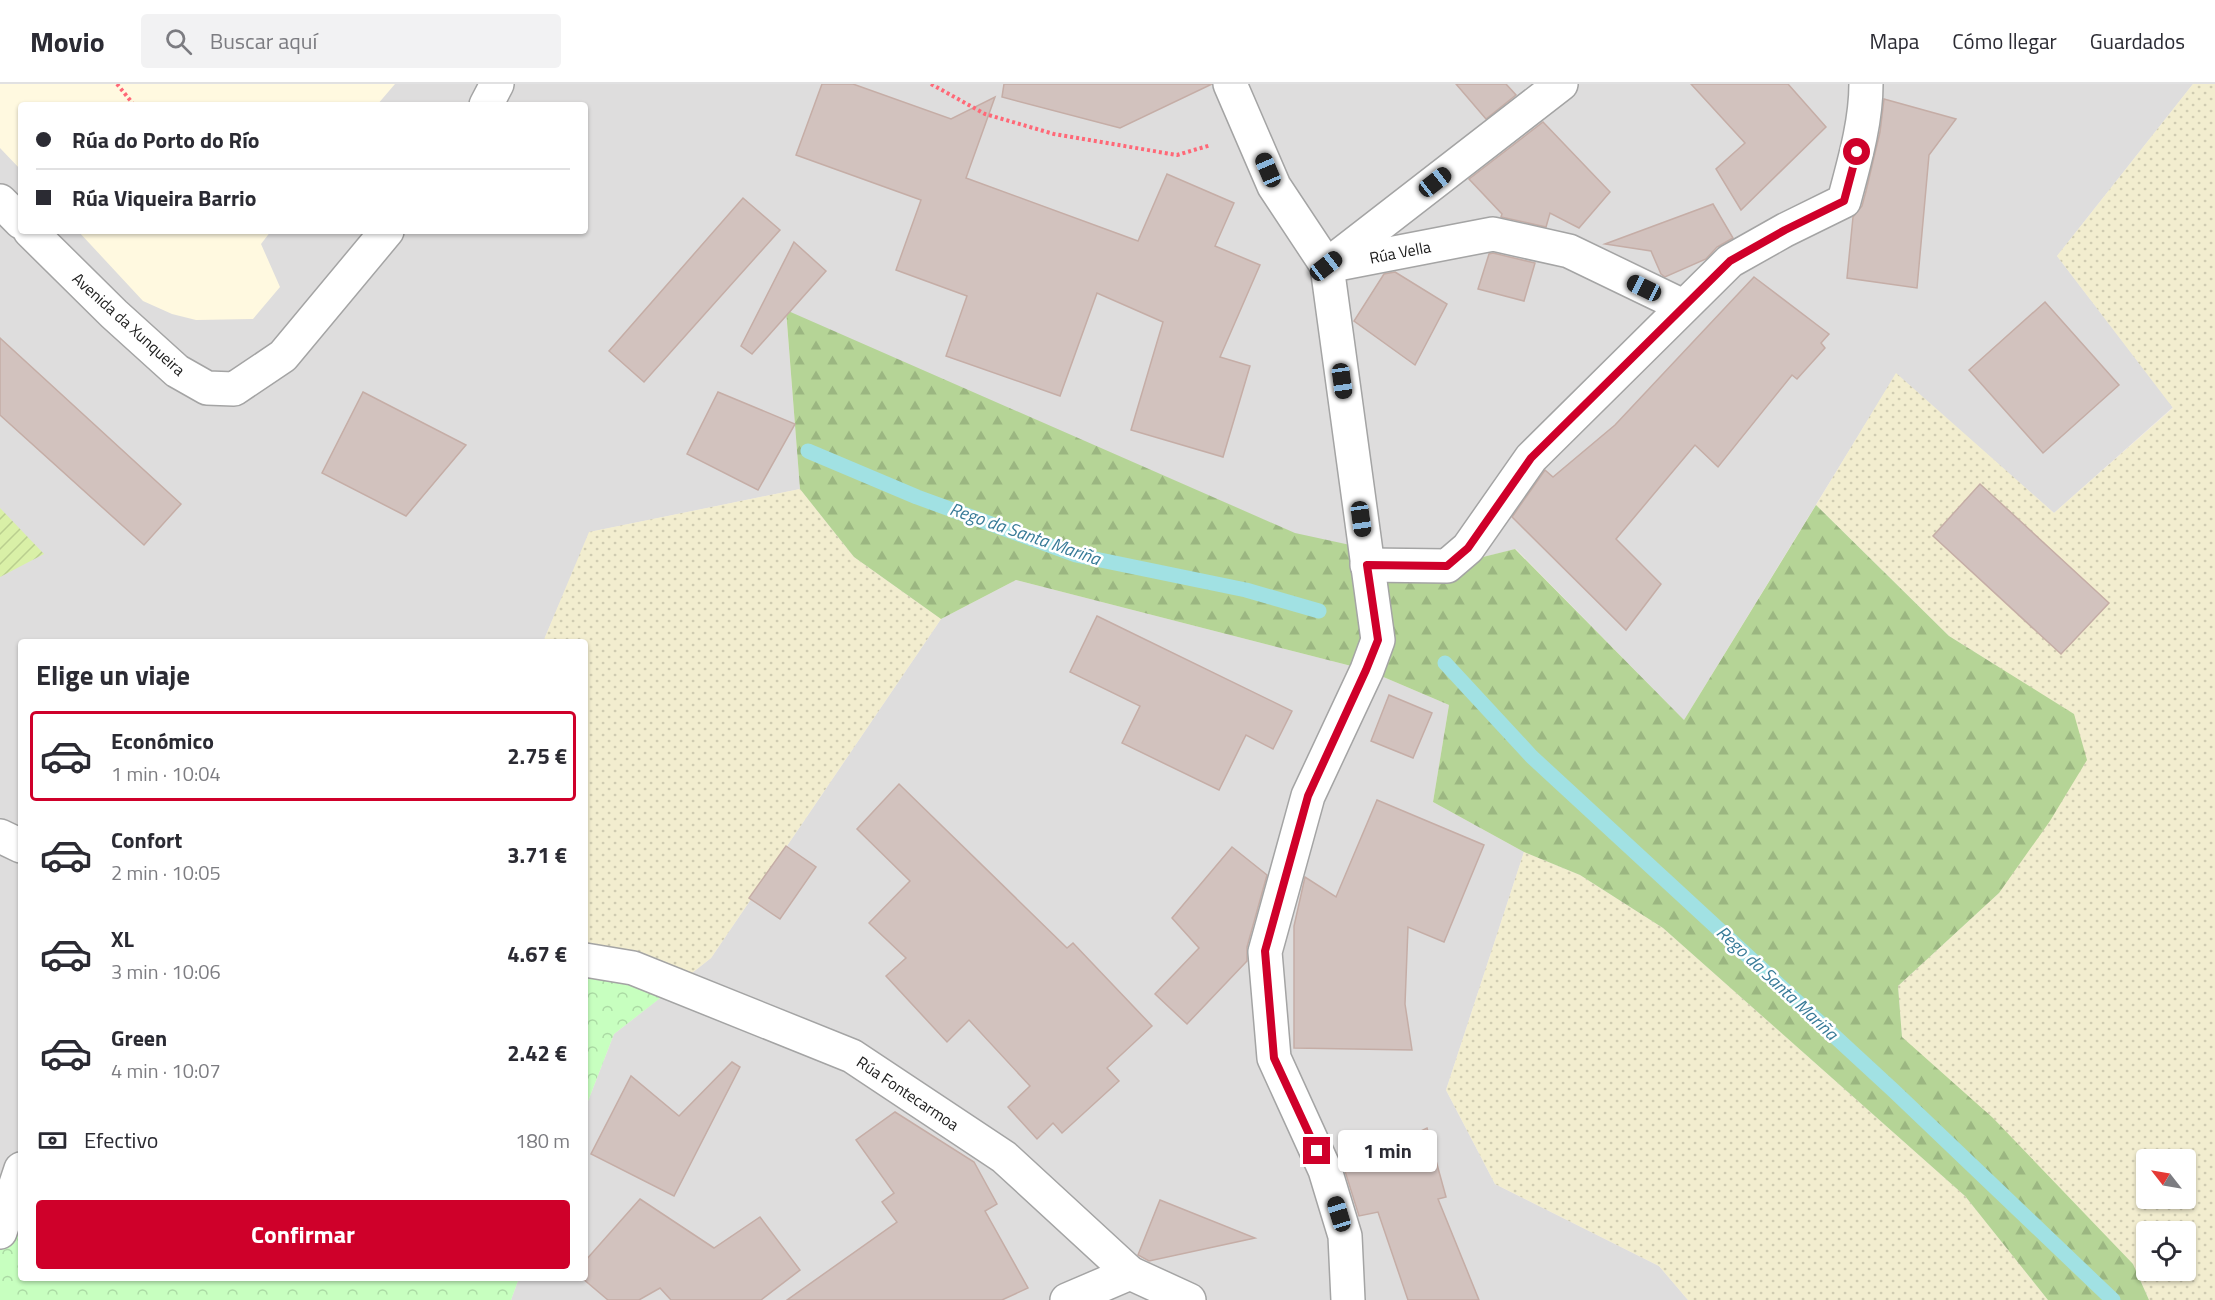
<!DOCTYPE html>
<html lang="es">
<meta charset="utf-8">
<style>
:root{--surface:#fff;--page:#f2f2f3;--text:#2b2b33;--muted:#7c7c81;--line:#e1e1e2;--accent:#cf002a}
body{margin:0;font-family:"Titillium Web",sans-serif;background:var(--page);color:var(--text);height:100vh;display:flex;flex-direction:column;font-size:22px;white-space:nowrap}
*{box-sizing:border-box;margin:0}
p{font-size:20px;color:var(--muted)}
.icon{flex:none;width:33px;height:33px;fill:none;stroke:currentColor;stroke-width:2;stroke-linecap:round;stroke-linejoin:round}
.map{position:relative;flex:1;overflow:hidden}
.drawer{position:absolute;left:18px;top:555px;width:570px;height:642px;display:flex;flex-direction:column;background:var(--surface);border-radius:6px;box-shadow:0 2px 4px #0004}
.drawer>*{flex:none}
.hud{position:absolute;left:18px;top:18px;width:570px;height:132px;border-radius:6px;box-shadow:0 2px 4px #0004;display:grid;align-content:center;height:132px;padding:0 18px;background:var(--surface)}
.needle{width:39px;rotate:301deg}
.controls{position:absolute;left:2136px;top:1065px;display:grid;gap:12px}
.controls a{display:grid;place-items:center;width:60px;height:60px;border-radius:6px;background:var(--surface);box-shadow:0 2px 4px #0004;font-size:30px}
.end{position:absolute;width:27px;height:27px;margin:-14px;border:8px solid #cf002a;background:#fff;box-shadow:0 0 0 3px #fff}
.from{border-radius:50%}
.bubble{position:absolute;height:42px;border-radius:6px;background:var(--surface);box-shadow:0 2px 4px #0004;font-size:20px;font-weight:700;line-height:42px;text-align:center}
.car{position:absolute;width:18px;height:36px;margin:-18px -9px;border-radius:8px;box-shadow:0 0 4px 2px #0007;background:linear-gradient(#222 24%,#8ab4d8 0 40%,#222 0 76%,#8ab4d8 0 86%,#222 0)}
.hud b{display:flex;align-items:center;gap:21px;height:57px;font-size:22px}
.hud b+b{border-top:2px solid var(--line)}
.hud i{width:15px;height:15px;background:var(--text)}
ul{padding:0;list-style:none}
li{display:flex;align-items:center;gap:18px;height:90px;margin:0 12px 9px;padding:0 6px;border:3px solid transparent;border-radius:6px}
li div{flex:1}
li b{display:block;font-size:22px}
li em{font-style:normal;font-weight:700}
li.active{border-color:var(--accent)}
li>.icon{width:54px;height:54px;stroke-width:1.5}
h2{padding:0 18px;font-size:27px;line-height:72px}
.pay{display:flex;align-items:center;gap:15px;height:66px;padding:0 18px;font-size:22px}
.pay p{margin-inline-start:auto}
.primary-button{display:flex;gap:12px;margin-top:auto;padding:12px 18px}
.primary-button a{flex:1;height:69px;border-radius:6px;background:var(--accent);color:#fff;font-size:24px;font-weight:700;line-height:69px;text-align:center}
header{display:flex;align-items:center;gap:36px;box-sizing:border-box;height:84px;padding:0 30px;background:var(--surface);border-bottom:2px solid var(--line)}
header strong{font-size:28px}
nav{display:flex;gap:33px;margin-inline-start:auto;font-size:21px}
.search{width:420px;height:54px;background:var(--page);display:flex;align-items:center;gap:15px;box-sizing:border-box;padding:0 21px;border-radius:6px;color:var(--muted);font-size:22px}
.map>svg:first-child{display:block}
.residential{fill:#dedddd;fill-rule:evenodd}
.education{fill:#fff9e0}
.farmland{fill:url(#farmland-dots);fill-rule:evenodd}
.forest{fill:url(#forest-firs)}
.park{fill:url(#park-crowns)}
.garden{fill:url(#garden-furrows)}
.lines{fill:none;stroke-linecap:round;stroke-linejoin:round}
.stream{stroke:#a1e1e3;stroke-width:15}
.building{fill:#d2c2be;stroke:#c5ada6;stroke-width:1.5}
.street-casing{stroke:#a4a4a4;stroke-width:36}
.path{stroke:#ff6877;stroke-width:4;stroke-dasharray:3 3;stroke-linecap:butt}
.street{stroke:#fff;stroke-width:33}
.route{stroke:#cf002a;stroke-width:8}
.labels{text-anchor:middle;stroke-width:5;stroke-linejoin:round;paint-order:stroke}
.street-label{font-size:16px;fill:#202020;stroke:#fff}
.water-label{font-size:18px;font-style:italic;fill:#387b98;stroke:#fff}
</style>
<header>
<strong>Movio</strong>
<div class="search"><svg class="icon" aria-label="search" viewBox="0 0 24 24"><circle cx="10" cy="10" r="6"/><path d="M15 15l6 6"/></svg>Buscar aquí</div>
<nav><a>Mapa</a><a>Cómo llegar</a><a>Guardados</a></nav>
</header>
<div class="map">
<svg width="2215" height="1216" viewBox="0 0 2215 1216">
<defs>
<pattern id="farmland-dots" width="8" height="8" patternUnits="userSpaceOnUse" patternTransform="scale(1.5)"><rect width="8" height="8" fill="#f2edcf"/><path d="M2 2h.1M6 6h.1" fill="none" stroke="#cfcbb1" stroke-width="1.8" stroke-linecap="round"/></pattern>
<pattern id="forest-firs" width="22" height="20" patternUnits="userSpaceOnUse" patternTransform="scale(1.5)"><rect width="22" height="20" fill="#b5d496"/><path d="M5 1l3.5 6h-7zM16 11l3.5 6h-7z" fill="#9bb681"/></pattern>
<pattern id="park-crowns" width="20" height="18" patternUnits="userSpaceOnUse" patternTransform="scale(1.5)"><rect width="20" height="18" fill="#c7ffbf"/><path d="M2 6a3 3 0 1 1 6 0M12 15a3 3 0 1 1 6 0" fill="none" stroke="#abdaa4"/></pattern>
<pattern id="garden-furrows" width="10" height="10" patternUnits="userSpaceOnUse" patternTransform="scale(1.5)"><rect width="10" height="10" fill="#d9f0a7"/><path d="M-1 1l2-2M0 10L10 0M9 11l2-2" fill="none" stroke="#bace8f"/></pattern>
</defs>
<rect width="100%" height="100%" fill="#f1ebe5"/>
<g class="residential">
<path d="M0 0H2193L2057 172 2173 323 2054 429 1896 290 1684 636 1516 465 1447 482 1367 481 786 227 800 405 590 448 543 558H21V1085L0 1148ZM21 21H585V147H21Z"/>
<polygon points="1016,496 1367,586 1449,621 1433,718 1524,768 1446,1006 1495,1100 1659,1182 1688,1216 511,1216 519,1194 585,1194 585,1025 614,950 711,874 941,535"/>
</g>
<g class="education">
<polygon points="0,0 395,0 377,21 21,21 21,86 0,64"/>
<polygon points="78,147 271,147 261,160 280,203 253,235 196,236 172,230 143,217"/>
</g>
<g class="farmland">
<path d="M2193 0H2215V1216H2149L2133 1180 1902 953 1898 902 1999 809 2073 630 1949 552 1816 421 1896 289 2054 429 2173 324 2057 172ZM2146 1076H2186V1114H2146ZM2146 1148H2186V1186H2146Z"/>
<polygon points="800,405 854,473 941,535 711,874 677,901 585,876 585,558 543,558 589,448"/>
<polygon points="1524,768 1580,791 1663,844 1965,1112 2048,1216 1688,1216 1659,1182 1495,1100 1446,1006"/>
</g>
<polygon class="forest" points="786,226 1295,449 1447,482 1515,465 1684,636 1816,421 1949,552 2074,630 2087,676 2050,737 1999,809 1898,902 1902,953 1993,1034 2133,1180 2149,1216 2048,1216 1965,1112 1663,844 1580,791 1524,768 1433,718 1449,621 1367,586 1016,496 941,535 854,473 800,405"/>
<g class="park">
<polygon points="585,876 677,901 614,950 585,1025"/>
<polygon points="21,1085 21,1194 519,1194 511,1216 0,1216 0,1148"/>
</g>
<polygon class="garden" points="0,424 44,470 0,493"/>
<g class="lines">
<g class="stream">
<polyline points="808,367 917,413 1076,471 1246,506 1319,527"/>
<polyline points="1445,579 1532,673 1894,1007 2113,1216"/>
</g>
</g>
<g class="building">
<polygon points="822,0 853,0 951,35 995,13 966,94 1138,157 1167,90 1234,119 1215,162 1260,181 1220,273 1250,282 1223,373 1131,346 1163,238 1097,209 1060,312 946,272 967,212 896,186 921,116 796,71"/>
<polygon points="1004,0 1212,0 1120,44 1002,13"/>
<polygon points="1456,0 1506,0 1516,11 1486,35"/>
<polygon points="1691,0 1788,0 1826,43 1741,126 1716,85 1745,59"/>
<polygon points="1884,15 1956,35 1929,71 1917,204 1847,194 1853,133 1862,122 1866,107 1880,48"/>
<polygon points="1543,38 1610,108 1579,144 1550,129 1546,143 1501,133 1502,130 1469,95"/>
<polygon points="743,114 780,146 644,298 609,267"/>
<polygon points="1713,120 1733,154 1717,163 1706,175 1665,193 1661,190 1651,167 1605,160"/>
<polygon points="794,158 826,187 752,270 741,262"/>
<polygon points="1493,169 1535,179 1524,217 1478,205 1489,170"/>
<polygon points="1395,188 1447,220 1415,281 1354,237 1384,190"/>
<polygon points="1754,193 1829,250 1821,259 1825,264 1797,295 1792,291 1718,383 1695,361 1616,455 1661,500 1626,546 1512,433 1545,386 1553,393 1615,341"/>
<polygon points="2045,218 2119,301 2043,369 1969,286"/>
<polygon points="0,254 181,420 144,461 0,331"/>
<polygon points="363,308 466,361 406,432 322,389"/>
<polygon points="718,308 795,340 758,406 687,370"/>
<polygon points="1980,400 2109,519 2061,570 1933,452"/>
<polygon points="1097,532 1292,627 1273,665 1246,651 1219,706 1122,659 1140,622 1070,588"/>
<polygon points="1389,611 1432,629 1413,674 1371,657"/>
<polygon points="899,700 1067,864 1073,859 1152,942 1107,984 1119,997 1062,1049 1053,1039 1037,1055 1008,1023 1030,1002 969,936 947,958 886,892 906,874 869,839 910,797 857,745"/>
<polygon points="1377,716 1484,761 1444,858 1408,843 1405,920 1412,966 1294,964 1294,842 1305,793 1336,813"/>
<polygon points="786,762 816,783 780,835 749,814"/>
<polygon points="1232,763 1267,791 1247,863 1247,877 1187,940 1155,910 1199,864 1172,834"/>
<polygon points="732,978 740,983 674,1112 591,1070 631,992 679,1032"/>
<polygon points="895,1028 974,1078 997,1120 985,1127 1028,1204 1002,1216 787,1216 897,1138 882,1118 894,1109 856,1056"/>
<polygon points="1427,1044 1446,1113 1438,1115 1479,1216 1408,1216 1378,1128 1359,1132 1344,1084"/>
<polygon points="640,1115 714,1164 760,1133 800,1186 761,1216 671,1216 660,1204 639,1216 608,1216 582,1194 585,1194 585,1177"/>
<polygon points="1160,1116 1255,1154 1149,1177 1138,1171"/>
</g>
<g class="lines">
<defs>
<g id="street">
<polyline points="1230,0 1274,102 1327,182 1378,556 1367,586 1308,712 1265,868 1274,974 1325,1086 1345,1152 1348,1216"/>
<polyline points="486,21 497,0"/>
<polyline points="0,117 21,138"/>
<polyline points="30,147 114,230 177,287 207,304 234,305 283,272 387,147"/>
<polyline points="1330,179 1561,0"/>
<polyline points="1327,182 1493,150 1569,167 1683,222"/>
<path d="M1367 481 1447 482 1468 464 1531 374 1730 177 1785 146 1844 117C1854 79 1866 39 1866 0"/>
<polyline points="0,752 21,762"/>
<polyline points="585,876 633,884 852,972 1004,1073 1130,1189 1189,1216"/>
<polyline points="0,1148 21,1085"/>
<polyline points="1067,1216 1130,1189"/>
</g>
</defs>
<use href="#street" class="street-casing"/>
<g class="path">
<polyline points="117,0 134,21"/>
<polyline points="931,0 985,30 1054,50 1177,71 1211,61"/>
</g>
<use href="#street" class="street"/>
</g>
<g class="lines">
<polyline class="route" points="1317,1067 1274,974 1265,867 1308,712 1366,586 1378,556 1367,481 1447,482 1468,464 1531,374 1730,177 1785,146 1844,117 1857,68"/>
</g>
<g class="labels">
<g class="street-label">
<text transform="translate(1400 168) rotate(-11)" y="6">Rúa Vella</text>
<text transform="translate(129 240) rotate(42)" y="6">Avenida da Xunqueira</text>
<text transform="translate(908 1009) rotate(34)" y="6">Rúa Fontecarmoa</text>
</g>
<g class="water-label">
<text transform="translate(1025 450) rotate(19)" y="6">Rego da Santa Mariña</text>
<text transform="translate(1777 899) rotate(43)" y="6">Rego da Santa Mariña</text>
</g>
</g>
</svg>
<div class="controls">
<a><svg class="needle" viewBox="-14 -14 28 28"><path d="M0-13l5 13h-10z" fill="#e53935"/><path d="M0 13l5-13h-10z" fill="#7c7c81"/></svg></a>
<a><svg class="icon" aria-label="locate" viewBox="0 0 24 24"><circle cx="12" cy="12" r="6"/><path d="M12 2v4M12 18v4M2 12h4M18 12h4"/></svg></a>
</div>
<i class="end from" style="left:1857px;top:68px"></i>
<i class="end" style="left:1317px;top:1067px"></i>
<div class="bubble" style="left:1338px;top:1046px;width:99px">1 min</div>
<i class="car" style="left:1268px;top:86px;rotate:337deg"></i>
<i class="car" style="left:1435px;top:98px;rotate:52deg"></i>
<i class="car" style="left:1326px;top:182px;rotate:52deg"></i>
<i class="car" style="left:1644px;top:204px;rotate:296deg"></i>
<i class="car" style="left:1342px;top:297px;rotate:172deg"></i>
<i class="car" style="left:1361px;top:435px;rotate:172deg"></i>
<i class="car" style="left:1339px;top:1130px;rotate:343deg"></i>
<div class="hud">
<b><i class="from"></i>Rúa do Porto do Río</b>
<b><i></i>Rúa Viqueira Barrio</b>
</div>
<section class="drawer">
<h2>Elige un viaje</h2>
<ul>
<li class="active"><svg class="icon" aria-label="car" viewBox="0 0 24 24"><path d="M5 17H2v-5l4-1 3-4h7l3 4 3 1v5h-3M9 17h6M6 11h13"/><circle cx="7" cy="17" r="2"/><circle cx="17" cy="17" r="2"/></svg><div><b>Económico</b><p>1 min · 10:04</p></div><em>2.75 €</em></li>
<li><svg class="icon" aria-label="car" viewBox="0 0 24 24"><path d="M5 17H2v-5l4-1 3-4h7l3 4 3 1v5h-3M9 17h6M6 11h13"/><circle cx="7" cy="17" r="2"/><circle cx="17" cy="17" r="2"/></svg><div><b>Confort</b><p>2 min · 10:05</p></div><em>3.71 €</em></li>
<li><svg class="icon" aria-label="car" viewBox="0 0 24 24"><path d="M5 17H2v-5l4-1 3-4h7l3 4 3 1v5h-3M9 17h6M6 11h13"/><circle cx="7" cy="17" r="2"/><circle cx="17" cy="17" r="2"/></svg><div><b>XL</b><p>3 min · 10:06</p></div><em>4.67 €</em></li>
<li><svg class="icon" aria-label="car" viewBox="0 0 24 24"><path d="M5 17H2v-5l4-1 3-4h7l3 4 3 1v5h-3M9 17h6M6 11h13"/><circle cx="7" cy="17" r="2"/><circle cx="17" cy="17" r="2"/></svg><div><b>Green</b><p>4 min · 10:07</p></div><em>2.42 €</em></li>
</ul>
<div class="pay"><svg class="icon" aria-label="cash" viewBox="0 0 24 24"><path d="M3 7h18v10H3z"/><circle cx="12" cy="12" r="2"/></svg>Efectivo<p>180 m</p></div>
<div class="primary-button"><a>Confirmar</a></div>
</section>
</div>
